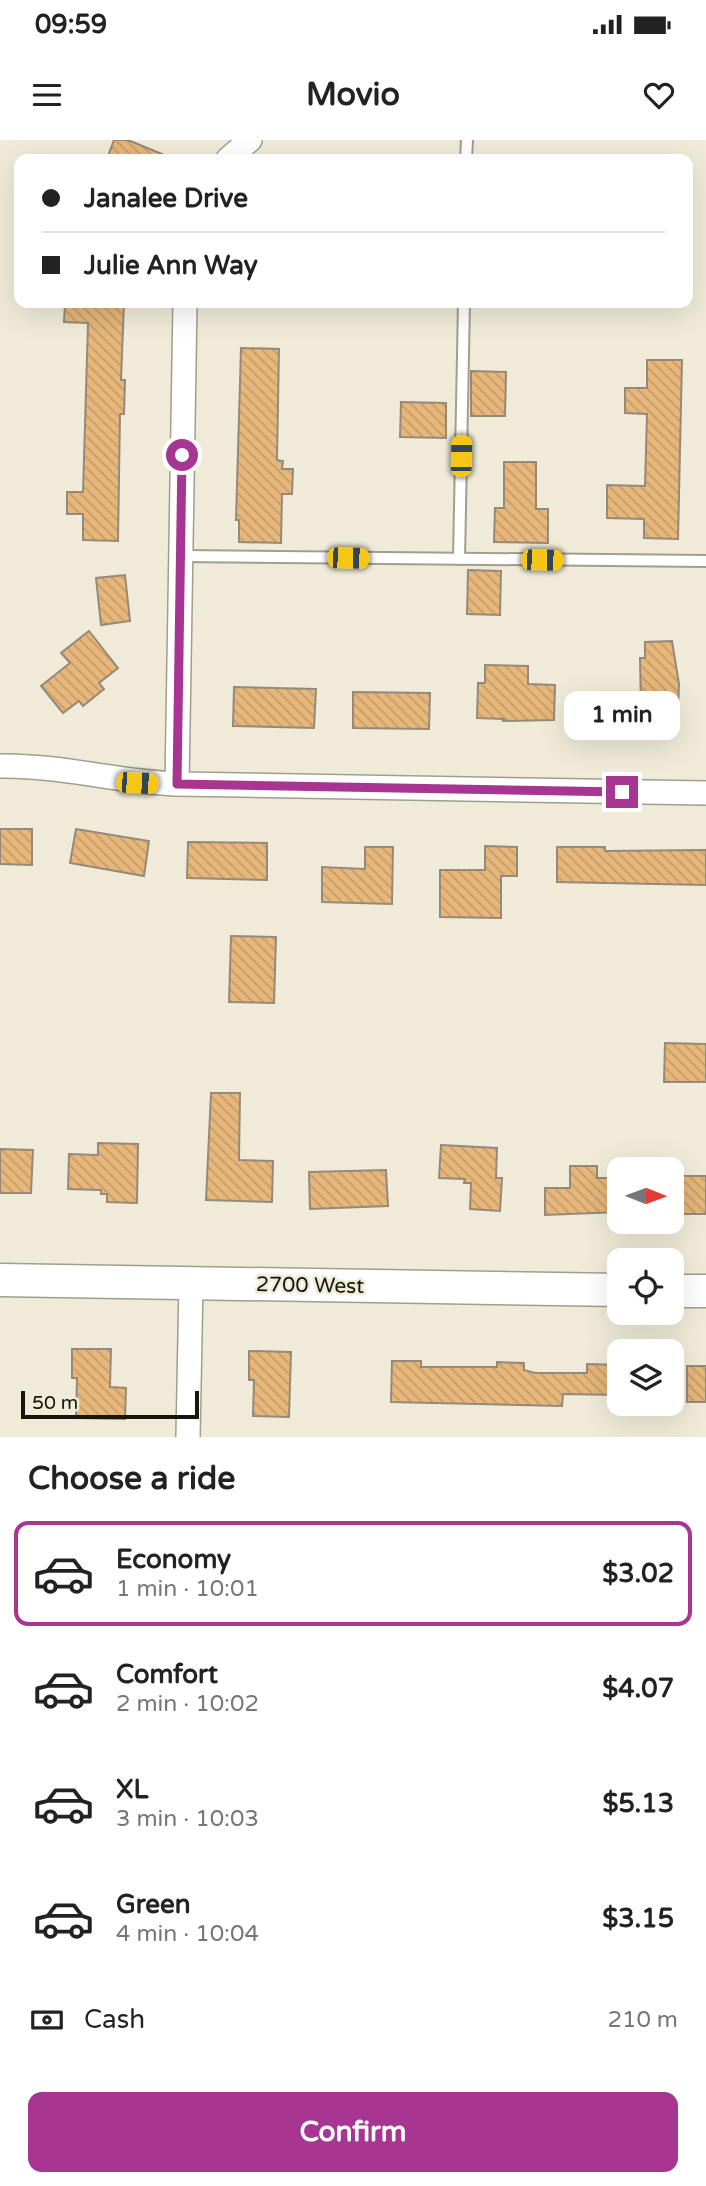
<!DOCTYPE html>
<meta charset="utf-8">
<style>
:root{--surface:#fff;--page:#f6f6f6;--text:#222;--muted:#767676;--line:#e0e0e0;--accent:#a73692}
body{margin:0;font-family:"Varela Round",sans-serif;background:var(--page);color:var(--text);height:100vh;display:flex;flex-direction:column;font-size:26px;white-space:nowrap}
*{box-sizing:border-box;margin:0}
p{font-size:23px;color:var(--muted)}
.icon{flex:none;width:38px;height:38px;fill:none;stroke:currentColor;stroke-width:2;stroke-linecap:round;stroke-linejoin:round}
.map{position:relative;height:1297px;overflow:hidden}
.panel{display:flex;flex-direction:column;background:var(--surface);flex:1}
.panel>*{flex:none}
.top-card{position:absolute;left:14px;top:14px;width:679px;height:154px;border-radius:14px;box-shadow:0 7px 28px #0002;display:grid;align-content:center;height:154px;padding:0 28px;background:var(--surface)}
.needle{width:46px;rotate:91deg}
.buttons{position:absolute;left:607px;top:1017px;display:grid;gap:14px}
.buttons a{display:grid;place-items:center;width:77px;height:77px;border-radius:14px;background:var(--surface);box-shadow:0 7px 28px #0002;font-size:35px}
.scale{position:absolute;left:21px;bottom:18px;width:178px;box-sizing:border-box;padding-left:7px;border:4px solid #16150e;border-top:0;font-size:19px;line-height:24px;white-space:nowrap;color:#16150e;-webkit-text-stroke:5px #f0ebd8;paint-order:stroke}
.end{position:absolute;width:32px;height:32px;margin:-16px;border:9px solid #a73692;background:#fff;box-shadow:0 0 0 4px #fff}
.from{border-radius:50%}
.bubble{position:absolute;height:49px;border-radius:14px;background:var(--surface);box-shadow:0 7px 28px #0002;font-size:23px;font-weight:700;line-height:49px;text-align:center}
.car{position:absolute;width:21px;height:42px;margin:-21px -10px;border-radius:9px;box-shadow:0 0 5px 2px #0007;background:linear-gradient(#f5c518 24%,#345 0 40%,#f5c518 0 76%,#345 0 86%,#f5c518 0)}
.top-card b{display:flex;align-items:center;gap:24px;height:66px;font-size:26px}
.top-card b+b{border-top:2px solid var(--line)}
.top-card i{width:18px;height:18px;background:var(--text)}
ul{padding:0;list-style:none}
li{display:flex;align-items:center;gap:21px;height:105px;margin:0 14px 10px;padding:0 14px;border:4px solid transparent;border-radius:14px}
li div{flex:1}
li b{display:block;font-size:26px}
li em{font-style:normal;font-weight:700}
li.on{border-color:var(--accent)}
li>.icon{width:63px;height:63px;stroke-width:1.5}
h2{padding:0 28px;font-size:32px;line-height:84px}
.pay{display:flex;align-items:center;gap:18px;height:77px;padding:0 28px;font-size:26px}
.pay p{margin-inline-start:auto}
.button{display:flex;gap:14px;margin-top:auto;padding:14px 28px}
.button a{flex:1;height:80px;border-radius:14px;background:var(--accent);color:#fff;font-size:28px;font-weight:700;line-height:80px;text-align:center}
.status{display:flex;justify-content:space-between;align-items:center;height:49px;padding:0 35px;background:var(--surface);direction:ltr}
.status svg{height:19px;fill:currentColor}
header{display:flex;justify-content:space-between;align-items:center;height:91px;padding:0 28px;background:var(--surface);font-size:32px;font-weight:700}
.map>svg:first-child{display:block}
.building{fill:url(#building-back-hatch);stroke:#96897a;stroke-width:2}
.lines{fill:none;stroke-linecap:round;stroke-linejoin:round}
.lane-casing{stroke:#a29e8c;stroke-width:14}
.street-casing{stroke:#a29e8c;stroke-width:26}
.secondary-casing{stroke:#a29e8c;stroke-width:35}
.lane{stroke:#fff;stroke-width:10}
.street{stroke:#fff;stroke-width:23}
.secondary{stroke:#fff;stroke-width:32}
.route{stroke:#a73692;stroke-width:9}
.labels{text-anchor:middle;stroke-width:5;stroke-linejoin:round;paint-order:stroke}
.street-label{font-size:21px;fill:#16150e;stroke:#f0ebd8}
</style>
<div class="status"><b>09:59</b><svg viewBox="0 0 49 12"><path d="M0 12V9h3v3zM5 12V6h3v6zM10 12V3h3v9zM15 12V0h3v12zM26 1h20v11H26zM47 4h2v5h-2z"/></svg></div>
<header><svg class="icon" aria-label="menu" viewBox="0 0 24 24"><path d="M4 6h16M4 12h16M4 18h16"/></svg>Movio<svg class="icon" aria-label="heart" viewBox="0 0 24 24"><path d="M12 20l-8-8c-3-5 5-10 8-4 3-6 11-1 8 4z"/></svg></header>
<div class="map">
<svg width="706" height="1297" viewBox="0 0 706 1297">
<defs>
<pattern id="building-back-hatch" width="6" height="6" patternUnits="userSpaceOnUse" patternTransform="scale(1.75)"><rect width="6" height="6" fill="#e6b67a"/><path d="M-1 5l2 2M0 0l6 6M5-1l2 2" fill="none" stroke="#c59c68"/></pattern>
</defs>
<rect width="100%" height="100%" fill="#f0ebd8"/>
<g class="building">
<polygon points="114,0 128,0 174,19 107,19"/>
<polygon points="65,163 124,163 121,240 125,240 124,274 120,274 118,401 83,400 83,374 67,374 67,352 83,352 88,183 64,182"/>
<polygon points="241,208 279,209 277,320 283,321 282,329 293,329 292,354 282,354 281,403 239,402 239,380 236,380"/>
<polygon points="647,220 682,220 678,399 644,398 644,379 607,378 607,345 645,346 647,274 625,273 625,248 647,248"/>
<polygon points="471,231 506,232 505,276 471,276"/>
<polygon points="401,262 446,263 446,298 400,297"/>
<polygon points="504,322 536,322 536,369 548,369 548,403 494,402 495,368 504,368"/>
<polygon points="468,430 501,431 500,475 467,474"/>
<polygon points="125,435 130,481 101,485 96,438"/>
<polygon points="89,491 118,528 99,543 104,549 83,566 79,561 63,573 41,546 70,523 61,513"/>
<polygon points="672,501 679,544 677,593 645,593 645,568 641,568 640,518 645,518 645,502"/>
<polygon points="485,525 528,526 528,544 555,545 554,580 503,581 504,579 477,578 478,543 485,543"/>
<polygon points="234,547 316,549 314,588 233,586"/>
<polygon points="353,552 430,553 429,589 353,588"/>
<polygon points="0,689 32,689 32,725 0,724"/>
<polygon points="76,689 149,701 144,736 70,723"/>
<polygon points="188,702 267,703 267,740 187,738"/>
<polygon points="485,706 517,707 517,736 501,736 501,778 440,777 440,730 485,730"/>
<polygon points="365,707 393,707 392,764 322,762 322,727 365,729"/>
<polygon points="557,707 605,707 605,711 706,710 706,745 557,742"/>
<polygon points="231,796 276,797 274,863 229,862"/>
<polygon points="665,903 706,904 706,942 664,942"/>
<polygon points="211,953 240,953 239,1020 273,1021 272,1062 206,1060"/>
<polygon points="98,1003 138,1004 137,1063 107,1062 107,1054 101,1054 101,1050 68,1049 69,1014 98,1015"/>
<polygon points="441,1005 497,1008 496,1038 502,1038 500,1071 470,1069 471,1043 464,1043 465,1039 439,1038"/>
<polygon points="0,1009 33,1010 31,1053 0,1053"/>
<polygon points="570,1026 597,1026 597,1038 620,1038 620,1072 545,1075 545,1048 570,1048"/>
<polygon points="386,1030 388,1066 310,1069 309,1032"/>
<polygon points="679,1036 706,1036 706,1074 678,1074"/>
<polygon points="72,1209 111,1209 110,1247 126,1248 125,1279 76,1278 77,1238 72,1238"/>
<polygon points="249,1211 291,1212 289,1277 253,1276 254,1240 249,1240"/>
<polygon points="392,1221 421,1221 421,1227 497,1227 497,1222 524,1223 524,1230 535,1233 587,1233 587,1224 620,1225 620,1255 563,1254 562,1266 391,1262"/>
<rect x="687" y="1226" width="19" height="36"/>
</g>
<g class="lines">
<defs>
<g id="lane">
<polyline points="466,19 467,0"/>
<polyline points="180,416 706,421"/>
<polyline points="459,419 464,163"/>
</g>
<g id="street">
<polyline points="228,19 250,0"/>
<path d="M0 626C60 625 118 642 177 644L706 653"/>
<polyline points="177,644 185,163"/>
<polyline points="188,1297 191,1143"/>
</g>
<g id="secondary">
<polyline points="0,1140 620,1150"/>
<polyline points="672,1151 706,1151"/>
</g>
</defs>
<use href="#lane" class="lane-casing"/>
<use href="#street" class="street-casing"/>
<use href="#secondary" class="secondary-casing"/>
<use href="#lane" class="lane"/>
<use href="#street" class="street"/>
<use href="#secondary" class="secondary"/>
</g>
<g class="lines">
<polyline class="route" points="182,315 177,644 622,652"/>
</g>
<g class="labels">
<g class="street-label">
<text transform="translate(310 1145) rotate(1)" y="7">2700 West</text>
</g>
</g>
</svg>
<div class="buttons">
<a><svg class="needle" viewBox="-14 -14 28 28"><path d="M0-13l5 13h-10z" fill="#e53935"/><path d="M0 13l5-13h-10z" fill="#767676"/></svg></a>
<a><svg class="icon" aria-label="locate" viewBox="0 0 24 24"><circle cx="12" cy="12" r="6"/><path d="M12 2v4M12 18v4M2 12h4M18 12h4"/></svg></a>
<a><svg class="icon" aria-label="layers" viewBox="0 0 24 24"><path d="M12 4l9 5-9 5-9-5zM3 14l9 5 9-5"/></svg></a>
</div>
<div class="scale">50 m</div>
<i class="end from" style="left:182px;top:315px"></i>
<i class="end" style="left:622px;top:652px"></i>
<div class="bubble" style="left:564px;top:551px;width:116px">1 min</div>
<i class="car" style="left:461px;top:316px;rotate:1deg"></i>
<i class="car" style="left:348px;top:418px;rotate:91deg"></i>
<i class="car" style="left:542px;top:420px;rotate:91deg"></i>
<i class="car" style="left:137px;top:643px;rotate:92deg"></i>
<div class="top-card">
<b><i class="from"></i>Janalee Drive</b>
<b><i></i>Julie Ann Way</b>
</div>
</div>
<section class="panel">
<h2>Choose a ride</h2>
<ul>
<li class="on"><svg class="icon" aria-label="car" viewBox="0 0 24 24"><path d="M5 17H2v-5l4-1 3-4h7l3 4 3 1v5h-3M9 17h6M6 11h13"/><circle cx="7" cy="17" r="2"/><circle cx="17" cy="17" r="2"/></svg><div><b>Economy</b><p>1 min · 10:01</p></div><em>$3.02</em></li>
<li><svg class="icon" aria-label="car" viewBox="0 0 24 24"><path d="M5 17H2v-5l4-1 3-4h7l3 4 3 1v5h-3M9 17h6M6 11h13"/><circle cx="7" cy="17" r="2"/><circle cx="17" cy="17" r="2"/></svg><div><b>Comfort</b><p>2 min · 10:02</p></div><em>$4.07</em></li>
<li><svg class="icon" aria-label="car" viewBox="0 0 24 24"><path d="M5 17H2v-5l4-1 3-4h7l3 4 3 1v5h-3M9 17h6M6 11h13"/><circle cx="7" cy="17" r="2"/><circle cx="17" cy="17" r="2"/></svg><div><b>XL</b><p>3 min · 10:03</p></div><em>$5.13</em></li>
<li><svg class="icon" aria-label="car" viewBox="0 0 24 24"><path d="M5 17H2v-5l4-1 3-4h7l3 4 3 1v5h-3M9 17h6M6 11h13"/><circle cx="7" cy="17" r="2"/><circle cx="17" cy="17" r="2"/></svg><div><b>Green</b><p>4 min · 10:04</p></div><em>$3.15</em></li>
</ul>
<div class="pay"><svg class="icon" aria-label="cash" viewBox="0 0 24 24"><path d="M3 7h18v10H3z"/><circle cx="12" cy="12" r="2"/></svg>Cash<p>210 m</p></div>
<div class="button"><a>Confirm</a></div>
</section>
